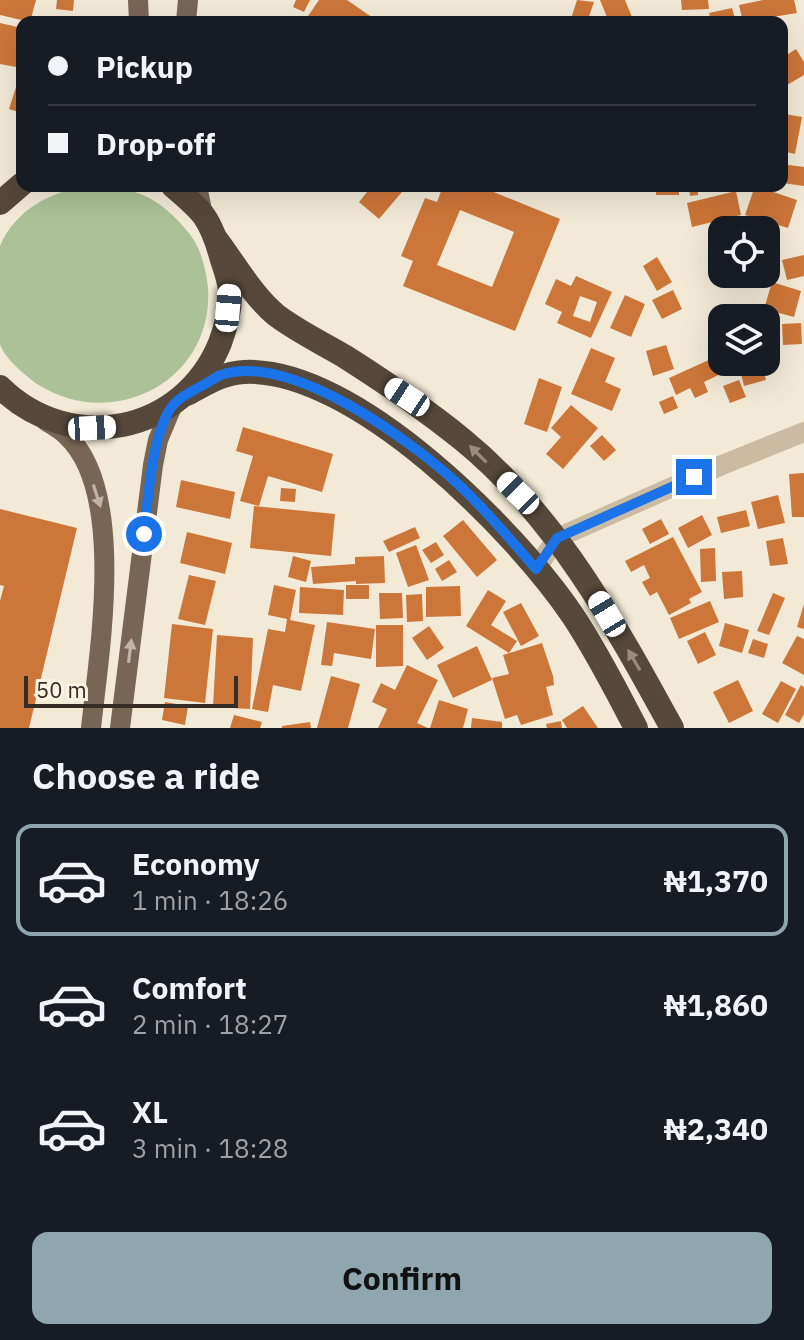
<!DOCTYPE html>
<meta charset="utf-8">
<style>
:root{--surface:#171b24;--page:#242831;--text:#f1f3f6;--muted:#9ea1a6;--line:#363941;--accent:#8fa6af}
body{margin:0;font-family:"IBM Plex Sans",sans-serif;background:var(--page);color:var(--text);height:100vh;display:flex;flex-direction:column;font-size:30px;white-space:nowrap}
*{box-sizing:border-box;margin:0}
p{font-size:26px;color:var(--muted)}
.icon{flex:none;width:44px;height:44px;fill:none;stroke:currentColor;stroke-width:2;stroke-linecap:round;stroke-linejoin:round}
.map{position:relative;height:728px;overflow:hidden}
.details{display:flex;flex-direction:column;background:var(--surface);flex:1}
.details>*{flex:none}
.guide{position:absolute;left:16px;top:16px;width:772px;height:176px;border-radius:16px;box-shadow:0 8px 32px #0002;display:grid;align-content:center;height:176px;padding:0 32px;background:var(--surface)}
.controls{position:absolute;left:708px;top:216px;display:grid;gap:16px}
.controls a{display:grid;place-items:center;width:72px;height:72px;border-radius:16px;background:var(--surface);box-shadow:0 8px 32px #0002;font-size:40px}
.scale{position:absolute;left:24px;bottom:20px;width:214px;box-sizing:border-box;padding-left:8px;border:4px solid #352d25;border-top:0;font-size:22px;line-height:28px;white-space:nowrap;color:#352d25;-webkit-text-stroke:6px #faf3e3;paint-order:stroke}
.end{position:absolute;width:36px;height:36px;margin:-18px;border:10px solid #1a73e8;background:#fff;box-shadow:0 0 0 4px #fff}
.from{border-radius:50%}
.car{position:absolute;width:24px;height:48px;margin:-24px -12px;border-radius:10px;box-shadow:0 0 6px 2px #0007;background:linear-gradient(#fff 24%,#345 0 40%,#fff 0 76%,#345 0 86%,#fff 0)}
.guide b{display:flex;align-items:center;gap:28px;height:76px;font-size:30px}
.guide b+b{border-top:2px solid var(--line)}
.guide i{width:20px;height:20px;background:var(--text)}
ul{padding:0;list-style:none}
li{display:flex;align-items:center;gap:24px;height:112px;margin:0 16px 12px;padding:0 16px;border:4px solid transparent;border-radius:16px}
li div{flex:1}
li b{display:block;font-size:30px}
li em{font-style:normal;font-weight:700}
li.current{border-color:var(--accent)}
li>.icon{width:72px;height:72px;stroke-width:1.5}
h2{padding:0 32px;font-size:36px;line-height:96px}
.primary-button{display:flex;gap:16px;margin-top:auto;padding:16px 32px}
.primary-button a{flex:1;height:92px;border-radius:16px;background:var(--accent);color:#111;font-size:32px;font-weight:700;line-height:92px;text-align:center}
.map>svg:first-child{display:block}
.green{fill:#acc296}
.building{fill:#cd7639;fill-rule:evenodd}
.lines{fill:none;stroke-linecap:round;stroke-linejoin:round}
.minor{stroke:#cbbba2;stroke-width:20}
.major{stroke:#786655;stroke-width:20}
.highway{stroke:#56483b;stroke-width:24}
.oneway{fill:#988c7e}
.oneway2{fill:#c0b4a3}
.route{stroke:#1a73e8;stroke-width:10}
</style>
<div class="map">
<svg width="804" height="728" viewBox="0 0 804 728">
<rect width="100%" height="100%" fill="#f2ead6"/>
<path class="green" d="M88 186C133 186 159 196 188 232 201 247 206 269 208 288 214 381 113 433 37 384 26 376 4 358 0 344 0 338 0 327 0 320 0 295 0 271 0 246 15 210 51 191 88 186Z"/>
<g class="building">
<polygon points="0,0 36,0 30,22 0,15"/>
<polygon points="57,0 74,0 73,11 56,9"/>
<polygon points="296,0 310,0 304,12 293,7"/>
<polygon points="319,0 347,0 376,20 375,22 304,22"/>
<polygon points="577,0 594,2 587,22 570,22"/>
<polygon points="600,0 625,0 634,22 609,22"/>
<polygon points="681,0 708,0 709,9 682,10"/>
<polygon points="763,0 794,0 797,13 743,22 739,5"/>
<polygon points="732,8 736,22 711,22 709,13"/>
<polygon points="0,23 22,28 21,68 0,64"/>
<polygon points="796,49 804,62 804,75 782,88 782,58"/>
<polygon points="16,87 22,89 22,113 9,109"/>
<polygon points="785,114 802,117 795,154 782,151"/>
<polygon points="782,164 804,167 804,186 782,183"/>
<polygon points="372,186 407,186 379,219 359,202"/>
<path d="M443 186H479L560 219 515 331 403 286 413 261 401 256 425 198 437 202ZM460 210 514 232 492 287 437 265Z"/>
<polygon points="649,186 683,186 683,189 679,189 679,195 656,195 656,189 649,189"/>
<polygon points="689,186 710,186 710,188 698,189 698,195 690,196"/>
<polygon points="755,186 797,200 788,228 745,215"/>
<polygon points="736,191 741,215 692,227 687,203"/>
<polygon points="804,255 804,276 787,280 782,260"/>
<polygon points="657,257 672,282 657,291 643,266"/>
<path d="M576 276 612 292 591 338 557 323 562 312 545 304 556 279 571 286ZM580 296 597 302 590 322 573 316Z"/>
<polygon points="772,282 801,291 794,317 764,309"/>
<polygon points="673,290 682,309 662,319 652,300"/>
<polygon points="625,295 645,304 631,337 610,328"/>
<polygon points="801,323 802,344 783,345 782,324"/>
<polygon points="666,345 674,369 653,376 646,351"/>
<polygon points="591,348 615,358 605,382 621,389 612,411 571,394"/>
<polygon points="722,354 722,362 727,362 731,369 704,382 708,392 695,398 690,388 676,395 669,378"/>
<polygon points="738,362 761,362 766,380 744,386"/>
<polygon points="539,378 562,387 547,432 524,424"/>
<polygon points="739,380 746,397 730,403 723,386"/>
<polygon points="673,396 678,408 664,414 659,402"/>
<polygon points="571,405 598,428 563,469 546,454 561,437 551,428"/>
<polygon points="243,427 333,454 322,492 268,476 259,506 240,501 253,456 236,451"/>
<polygon points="602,435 616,450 604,461 590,446"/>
<polygon points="804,473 804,517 792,517 789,474"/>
<polygon points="181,480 235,492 230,519 176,507"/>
<polygon points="281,488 296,489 295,502 280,501"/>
<polygon points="778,495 785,523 758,529 751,502"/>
<polygon points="254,506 335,514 331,556 250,548"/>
<polygon points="0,509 77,528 29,728 0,728 0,601 4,586 0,585"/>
<polygon points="746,510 750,526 721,533 717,517"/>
<polygon points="702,515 712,535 688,548 678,528"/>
<polygon points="661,519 669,534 650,544 642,529"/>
<polygon points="463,520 497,560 477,577 443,536"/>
<polygon points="415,527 420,538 389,552 383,541"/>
<polygon points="187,532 232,543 225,574 180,563"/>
<polygon points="673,537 702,592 689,599 691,603 669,615 657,592 650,596 642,582 650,578 644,565 631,572 625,561"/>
<polygon points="783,538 788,564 770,566 766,541"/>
<polygon points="436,542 444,555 431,563 422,550"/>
<polygon points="416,545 429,580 408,587 396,553"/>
<polygon points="715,548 716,581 701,582 700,549"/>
<polygon points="293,556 311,561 306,582 288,577"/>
<polygon points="384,556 385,583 356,584 356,581 313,584 311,567 355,564 355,557"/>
<polygon points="449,560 457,572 442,581 435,569"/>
<polygon points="742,571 743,597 724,599 722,572"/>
<polygon points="189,575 216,581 205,625 178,619"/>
<polygon points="274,585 296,590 290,620 315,625 301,691 273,685 268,712 252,709 268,629 285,632 287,619 268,615"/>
<rect x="346" y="585" width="23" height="14"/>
<polygon points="460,586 461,616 426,617 426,587"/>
<polygon points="300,587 344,590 343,615 299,613"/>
<polygon points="488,590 506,601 491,625 517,641 509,653 466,626"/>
<polygon points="379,593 402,593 403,618 380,619"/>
<polygon points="773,593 785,598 769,635 757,631"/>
<polygon points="422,594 423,621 407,622 406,595"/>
<polygon points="710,601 719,622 679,639 670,618"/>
<polygon points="521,603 539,636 521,646 503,612"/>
<polygon points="804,604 804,629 797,627"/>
<polygon points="327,622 375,629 371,659 334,653 332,666 321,665"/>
<polygon points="725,623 749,630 742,653 719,646"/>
<polygon points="172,624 213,629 205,703 164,698"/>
<polygon points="376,625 403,625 403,666 376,667"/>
<polygon points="429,626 444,648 427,660 412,638"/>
<polygon points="705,632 716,655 698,664 687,641"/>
<polygon points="217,635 253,638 250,709 213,707"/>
<polygon points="797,636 804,639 804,675 782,663"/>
<polygon points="753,639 768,644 764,658 748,653"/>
<polygon points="542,643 553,676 554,685 546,687 553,715 521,725 517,715 505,719 492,678 509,674 503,655"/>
<polygon points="477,646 492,680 453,698 437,665"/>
<polygon points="407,665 438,680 417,723 428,728 378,728 387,709 372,702 381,683 395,690"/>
<polygon points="331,676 360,684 348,728 317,728"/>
<polygon points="738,680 753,711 729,723 713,692"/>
<polygon points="781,681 796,689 778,723 762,714"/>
<polygon points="801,685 804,687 804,714 799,723 785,715"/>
<polygon points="439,700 468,709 463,728 430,728"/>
<polygon points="165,702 188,706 185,725 162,720"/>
<polygon points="583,706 598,728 567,728 562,720"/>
<polygon points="234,715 262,722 260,728 230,728"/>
<polygon points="472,718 502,722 502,728 471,728"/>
<polygon points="561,721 562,728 547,728 546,724"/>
<polygon points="310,722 311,728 282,728 282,726"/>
</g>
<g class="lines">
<polyline class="minor" points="536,569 557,538 722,465 804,432"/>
<g class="major">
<polyline points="138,0 139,22"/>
<polyline points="186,22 188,0"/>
<polyline points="197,186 203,215"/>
<path d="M46 421C52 425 60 429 66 435 127 490 99 653 91 728"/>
<polyline points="120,728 153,465 158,440 173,404"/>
</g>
<g class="highway">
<polyline points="0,203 22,184"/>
<path d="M216 239C235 264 252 295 276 315 297 331 322 343 344 356 385 382 425 409 463 440 556 516 615 624 672 728"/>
<path d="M0 387C70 456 183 434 220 343 226 327 231 307 230 290 229 280 225 269 222 260 218 245 213 229 204 216 196 205 183 195 173 186"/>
<path d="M187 394C206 384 222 373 244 372 353 366 516 531 573 616 597 652 616 690 636 728"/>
</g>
</g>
<defs><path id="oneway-solid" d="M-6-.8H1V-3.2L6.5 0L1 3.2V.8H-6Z" transform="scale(2)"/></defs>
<g class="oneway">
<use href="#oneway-solid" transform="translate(478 454) rotate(-135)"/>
<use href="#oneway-solid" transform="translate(634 660) rotate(-120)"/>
</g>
<g class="oneway2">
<use href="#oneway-solid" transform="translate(97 496) rotate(72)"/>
<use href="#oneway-solid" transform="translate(130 651) rotate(-83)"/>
</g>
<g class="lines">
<path class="route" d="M144 534C148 500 152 429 174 404 182 395 195 390 205 384 210 381 216 377 221 375 290 352 409 439 458 484 486 510 511 540 536 569L557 538 694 477"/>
</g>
</svg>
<div class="controls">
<a><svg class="icon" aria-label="locate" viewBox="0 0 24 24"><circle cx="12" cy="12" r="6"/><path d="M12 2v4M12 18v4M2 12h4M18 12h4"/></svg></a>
<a><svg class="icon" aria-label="layers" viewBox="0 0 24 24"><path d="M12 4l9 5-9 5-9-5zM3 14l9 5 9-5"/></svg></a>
</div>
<div class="scale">50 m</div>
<i class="end from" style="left:144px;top:534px"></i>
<i class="end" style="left:694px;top:477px"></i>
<i class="car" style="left:228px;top:308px;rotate:5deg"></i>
<i class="car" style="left:407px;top:397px;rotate:303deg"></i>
<i class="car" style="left:92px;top:428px;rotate:87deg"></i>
<i class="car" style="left:518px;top:493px;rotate:315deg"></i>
<i class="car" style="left:607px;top:614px;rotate:329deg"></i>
<div class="guide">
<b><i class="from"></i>Pickup</b>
<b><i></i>Drop-off</b>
</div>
</div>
<section class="details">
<h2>Choose a ride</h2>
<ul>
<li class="current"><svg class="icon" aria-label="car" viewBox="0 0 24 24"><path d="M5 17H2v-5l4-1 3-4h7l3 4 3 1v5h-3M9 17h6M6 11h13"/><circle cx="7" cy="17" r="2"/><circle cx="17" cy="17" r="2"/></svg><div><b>Economy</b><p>1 min · 18:26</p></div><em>₦1,370</em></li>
<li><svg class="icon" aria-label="car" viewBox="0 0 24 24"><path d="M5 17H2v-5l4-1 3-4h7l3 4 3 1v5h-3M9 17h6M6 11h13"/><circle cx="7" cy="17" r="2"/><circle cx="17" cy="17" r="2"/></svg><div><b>Comfort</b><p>2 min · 18:27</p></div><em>₦1,860</em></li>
<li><svg class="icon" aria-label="car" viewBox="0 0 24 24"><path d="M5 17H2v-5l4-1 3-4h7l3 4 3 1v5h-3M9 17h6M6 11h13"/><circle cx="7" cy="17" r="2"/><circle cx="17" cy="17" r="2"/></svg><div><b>XL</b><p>3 min · 18:28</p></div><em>₦2,340</em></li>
</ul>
<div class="primary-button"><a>Confirm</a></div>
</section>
